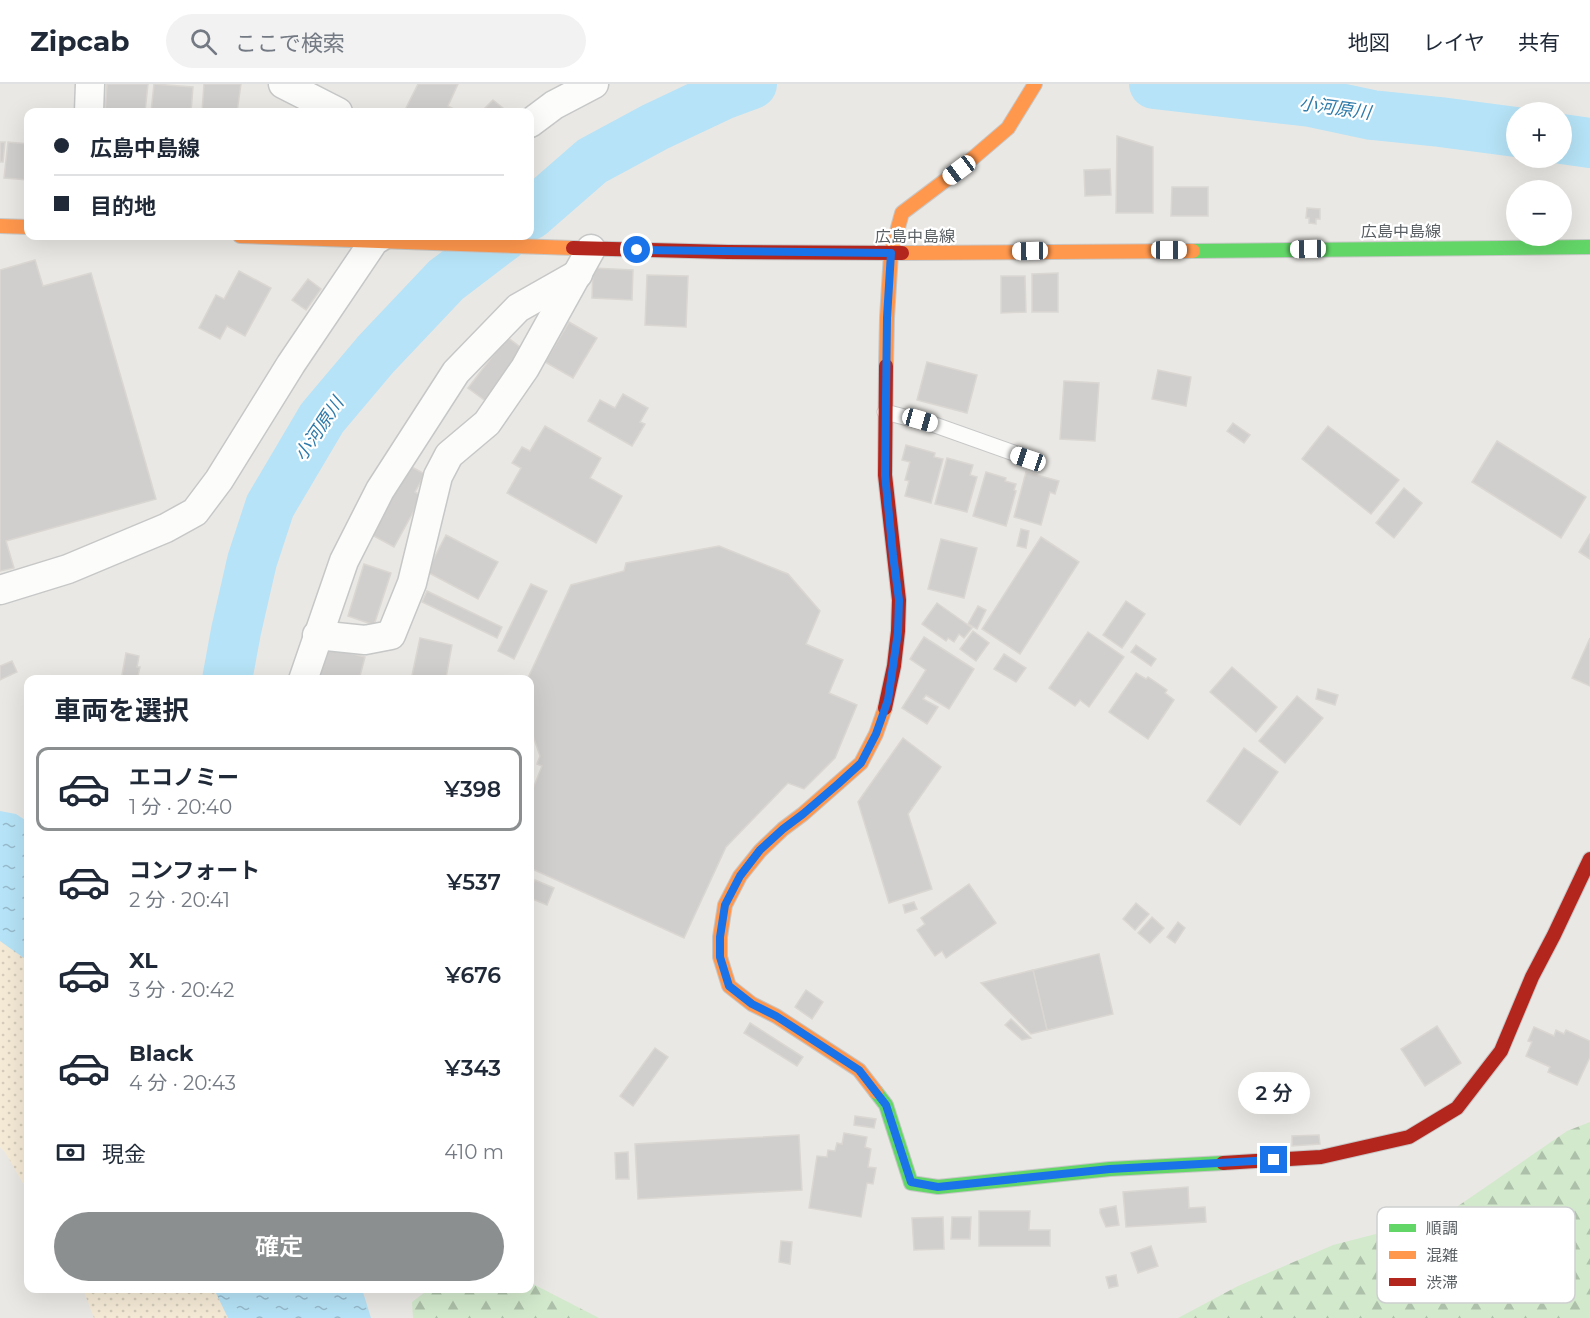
<!DOCTYPE html>
<html lang="ja">
<meta charset="utf-8">
<style>
:root{--surface:#fff;--page:#f2f2f3;--text:#1f2937;--muted:#747a83;--line:#e0e1e3;--accent:#8c8f90}
body{margin:0;font-family:Montserrat,"Noto Sans JP",sans-serif;background:var(--page);color:var(--text);height:100vh;display:flex;flex-direction:column;font-size:22px;white-space:nowrap}
*{box-sizing:border-box;margin:0}
p{font-size:20px;color:var(--muted)}
.icon{flex:none;width:33px;height:33px;fill:none;stroke:currentColor;stroke-width:2;stroke-linecap:round;stroke-linejoin:round}
.map{position:relative;flex:1;overflow:hidden}
.panel{position:absolute;left:24px;top:591px;width:510px;height:618px;display:flex;flex-direction:column;background:var(--surface);border-radius:12px;box-shadow:0 6px 24px #0002}
.panel>*{flex:none}
.guide{position:absolute;left:24px;top:24px;width:510px;height:132px;border-radius:12px;box-shadow:0 6px 24px #0002;display:grid;align-content:center;height:132px;padding:0 30px;background:var(--surface)}
.controls{position:absolute;left:1506px;top:18px;display:grid;gap:12px}
.controls a{display:grid;place-items:center;width:66px;height:66px;border-radius:50%;background:var(--surface);box-shadow:0 6px 24px #0002;font-size:30px}
.end{position:absolute;width:27px;height:27px;margin:-14px;border:8px solid #1a73e8;background:#fff;box-shadow:0 0 0 3px #fff}
.from{border-radius:50%}
.bubble{position:absolute;height:42px;border-radius:21px;background:var(--surface);box-shadow:0 6px 24px #0002;font-size:20px;font-weight:600;line-height:42px;text-align:center}
.car{position:absolute;width:18px;height:36px;margin:-18px -9px;border-radius:8px;box-shadow:0 0 4px 2px #0007;background:linear-gradient(#fff 24%,#345 0 40%,#fff 0 76%,#345 0 86%,#fff 0)}
.guide b{display:flex;align-items:center;gap:21px;height:57px;font-size:22px}
.guide b+b{border-top:2px solid var(--line)}
.guide i{width:15px;height:15px;background:var(--text)}
ul{padding:0;list-style:none}
li{display:flex;align-items:center;gap:18px;height:84px;margin:0 12px 9px;padding:0 18px;border:3px solid transparent;border-radius:12px}
li div{flex:1}
li b{display:block;font-size:22px}
li em{font-style:normal;font-weight:600}
li.active{border-color:var(--accent)}
li>.icon{width:54px;height:54px;stroke-width:1.5}
h2{padding:0 30px;font-size:27px;line-height:72px}
.pay{display:flex;align-items:center;gap:15px;height:66px;padding:0 30px;font-size:22px}
.pay p{margin-inline-start:auto}
.cta{display:flex;gap:12px;margin-top:auto;padding:12px 30px}
.cta a{flex:1;height:69px;border-radius:36px;background:var(--accent);color:#fff;font-size:24px;font-weight:600;line-height:69px;text-align:center}
header{display:flex;align-items:center;gap:36px;box-sizing:border-box;height:84px;padding:0 30px;background:var(--surface);border-bottom:2px solid var(--line)}
header strong{font-size:28px}
nav{display:flex;gap:33px;margin-inline-start:auto;font-size:21px}
.search{width:420px;height:54px;background:var(--page);display:flex;align-items:center;gap:15px;box-sizing:border-box;padding:0 21px;border-radius:33px;color:var(--muted);font-size:22px}
.map>svg:first-child{display:block}
.forest{fill:url(#forest-firs)}
.sand{fill:url(#sand-dots)}
.water{fill:url(#water-ripples)}
.lines{fill:none;stroke-linecap:round;stroke-linejoin:round}
.river{stroke:#b6e3f7;stroke-width:50}
.building{fill:#d1cfcd;stroke:#dad7d3;stroke-width:1.5}
.lane-casing{stroke:#c6c7c7;stroke-width:17}
.street-casing{stroke:#c6c7c7;stroke-width:31}
.fast-casing{stroke:#c7c7c7;stroke-width:16}
.slow-casing{stroke:#c7c7c7;stroke-width:16}
.jam-casing{stroke:#c7c7c7;stroke-width:16}
.lane{stroke:#fcfcfb;stroke-width:15}
.street{stroke:#fcfcfb;stroke-width:28}
.fast{stroke:#63d668;stroke-width:14}
.slow{stroke:#ff974d;stroke-width:14}
.jam{stroke:#b3261e;stroke-width:14}
.route{stroke:#1a73e8;stroke-width:8}
.labels{text-anchor:middle;stroke-width:4.5;stroke-linejoin:round;paint-order:stroke}
.street-label{font-size:16px;fill:#595f63;stroke:#fff}
.water-label{font-size:18px;font-style:italic;fill:#2e7aa9;stroke:#fff}
.key{fill:#fff;stroke:#cdcfd0;stroke-width:1.5}
.key-label{font-size:16px;fill:#595f63}
</style>
<header>
<strong>Zipcab</strong>
<div class="search"><svg class="icon" aria-label="search" viewBox="0 0 24 24"><circle cx="10" cy="10" r="6"/><path d="M15 15l6 6"/></svg>ここで検索</div>
<nav><a>地図</a><a>レイヤ</a><a>共有</a></nav>
</header>
<div class="map">
<svg width="1590" height="1234" viewBox="0 0 1590 1234">
<defs>
<pattern id="forest-firs" width="22" height="20" patternUnits="userSpaceOnUse" patternTransform="scale(1.5)"><rect width="22" height="20" fill="#d2e9cc"/><path d="M5 1l3.5 6h-7zM16 11l3.5 6h-7z" fill="#adc0a9"/></pattern>
<pattern id="sand-dots" width="8" height="8" patternUnits="userSpaceOnUse" patternTransform="scale(1.5)"><rect width="8" height="8" fill="#f5ead6"/><path d="M2 2h.1M6 6h.1" fill="none" stroke="#d4cbba" stroke-width="1.8" stroke-linecap="round"/></pattern>
<pattern id="water-ripples" width="26" height="14" patternUnits="userSpaceOnUse" patternTransform="scale(1.5)"><rect width="26" height="14" fill="#b6e3f7"/><path d="M2 4q2-2 4 0t4 0M15 11q2-2 4 0t4 0" fill="none" stroke="#97bbcc"/></pattern>
</defs>
<rect width="100%" height="100%" fill="#eae8e4"/>
<g class="forest">
<polygon points="1590,1038 1590,1234 1178,1234 1238,1202 1333,1161 1442,1133 1567,1047"/>
<polygon points="530,1200 533,1200 599,1234 413,1234 412,1218 429,1205 530,1204"/>
</g>
<g class="sand">
<polygon points="0,857 28,877 28,1108 5,1068 0,1063"/>
<polygon points="83,1205 214,1205 228,1234 94,1234"/>
</g>
<g class="water">
<polygon points="0,727 16,730 28,738 28,877 0,857"/>
<polygon points="214,1205 362,1205 371,1234 228,1234"/>
</g>
<g class="lines">
<g class="river">
<polyline points="1154,0 1311,18 1372,31 1440,38 1516,48"/>
<polyline points="1562,55 1590,59"/>
<polyline points="530,131 592,77 655,43 725,10 752,0"/>
<polyline points="227,596 236,547 252,477 270,422 322,334 376,270 446,196 504,152"/>
</g>
</g>
<g class="building">
<polygon points="107,0 148,0 145,28 105,28"/>
<polygon points="154,0 193,3 191,28 151,28"/>
<polygon points="204,0 241,0 237,28 202,28"/>
<polygon points="418,0 458,0 448,22 454,25 452,28 404,28"/>
<polygon points="493,16 508,28 488,28 484,25"/>
<polygon points="1117,52 1153,63 1153,129 1116,129"/>
<polygon points="0,58 5,58 3,78 0,78"/>
<polygon points="8,58 28,60 28,96 4,94"/>
<polygon points="1110,85 1111,111 1085,112 1084,86"/>
<polygon points="1172,103 1208,103 1208,132 1171,132"/>
<polygon points="1307,124 1320,125 1320,135 1316,135 1316,140 1309,139 1309,134 1306,134"/>
<polygon points="35,176 43,202 91,189 156,415 6,457 14,484 0,487 0,186"/>
<polygon points="593,184 633,186 632,216 592,214"/>
<polygon points="239,187 271,204 245,252 227,242 220,255 199,244 216,211 224,215"/>
<polygon points="1058,189 1058,228 1032,228 1032,190"/>
<polygon points="647,191 688,192 686,243 645,241"/>
<polygon points="1001,192 1025,192 1026,228 1001,229"/>
<polygon points="308,195 321,205 306,226 292,216"/>
<polygon points="569,238 597,254 573,294 545,278"/>
<polygon points="507,253 524,266 491,321 468,304"/>
<polygon points="927,278 977,291 967,329 917,316"/>
<polygon points="1158,286 1191,293 1186,322 1152,315"/>
<polygon points="1064,297 1099,299 1095,357 1060,355"/>
<polygon points="623,310 648,324 640,338 645,340 632,362 588,337 600,316 615,324"/>
<polygon points="1233,339 1250,351 1244,359 1227,347"/>
<polygon points="545,342 601,374 590,394 622,412 596,459 507,409 521,384 512,379 522,363 530,367"/>
<polygon points="1328,342 1399,396 1371,430 1302,375"/>
<polygon points="1497,357 1586,413 1561,454 1472,398"/>
<polygon points="906,361 935,369 934,373 943,375 931,419 905,412 909,397 905,396 910,378 902,376"/>
<polygon points="947,374 973,381 970,391 977,393 967,428 935,420"/>
<polygon points="408,381 425,390 415,408 422,412 394,463 370,450"/>
<polygon points="986,388 1006,394 1005,397 1016,400 1014,406 1016,407 1006,442 973,432"/>
<polygon points="1026,388 1059,397 1055,410 1050,408 1041,441 1014,433"/>
<polygon points="1404,404 1422,419 1394,454 1376,439"/>
<polygon points="1021,445 1029,447 1026,464 1017,462"/>
<polygon points="1590,450 1590,475 1579,468"/>
<polygon points="446,451 498,478 478,515 427,488"/>
<polygon points="1041,453 1079,478 1020,570 982,545"/>
<polygon points="941,455 977,464 964,514 928,505"/>
<polygon points="719,462 788,490 820,527 806,560 843,576 829,609 857,621 835,674 804,705 788,699 726,763 684,854 530,784 530,712 542,682 537,680 540,672 530,643 530,596 527,596 571,501 624,487 626,479"/>
<polygon points="364,480 391,489 374,541 348,532"/>
<polygon points="531,500 547,507 514,575 498,567"/>
<polygon points="427,507 502,543 497,554 422,518"/>
<polygon points="1126,517 1145,530 1122,564 1103,551"/>
<polygon points="937,519 972,544 964,554 959,550 954,558 948,554 946,557 922,540"/>
<polygon points="978,522 986,526 977,545 968,540"/>
<polygon points="973,547 989,559 976,577 960,565"/>
<polygon points="1088,548 1124,573 1089,623 1080,616 1075,622 1049,604"/>
<polygon points="924,553 974,585 949,625 926,611 923,615 938,623 927,640 902,624 926,586 910,575"/>
<polygon points="420,554 452,561 446,594 451,596 411,596"/>
<polygon points="1590,554 1590,602 1572,594"/>
<polygon points="1136,561 1156,575 1151,582 1131,568"/>
<polygon points="323,562 365,573 359,596 314,596"/>
<polygon points="126,569 139,572 137,583 140,583 137,596 121,596"/>
<polygon points="1004,570 1026,584 1016,598 994,585"/>
<polygon points="12,577 17,588 0,596 0,582"/>
<polygon points="1232,583 1277,623 1256,648 1210,608"/>
<polygon points="1136,589 1146,595 1148,593 1167,606 1165,609 1174,616 1148,655 1109,628"/>
<polygon points="1318,605 1338,611 1335,621 1316,615"/>
<polygon points="1297,612 1323,634 1285,679 1259,657"/>
<polygon points="903,654 941,683 908,730 932,805 889,819 858,718"/>
<polygon points="1244,664 1278,688 1240,741 1207,717"/>
<polygon points="535,796 554,804 547,821 530,814 530,807"/>
<polygon points="969,800 996,839 946,874 942,867 935,872 917,846 925,840 921,834"/>
<polygon points="914,818 917,825 905,829 903,821"/>
<polygon points="1136,819 1149,830 1135,846 1123,835"/>
<polygon points="1152,833 1164,844 1150,859 1138,849"/>
<polygon points="1178,838 1185,844 1175,859 1167,853"/>
<polygon points="1099,870 1113,930 1047,946 1033,886"/>
<polygon points="1033,886 1047,946 1031,950 981,899"/>
<polygon points="806,906 823,918 812,935 795,923"/>
<polygon points="1011,935 1031,954 1022,956 1005,941"/>
<polygon points="750,939 803,973 797,982 744,949"/>
<polygon points="1437,942 1461,979 1425,1002 1401,965"/>
<polygon points="1534,943 1554,952 1556,946 1564,950 1566,946 1590,957 1590,973 1577,1001 1548,988 1550,983 1526,972 1532,958 1528,957"/>
<polygon points="655,964 668,973 633,1022 620,1012"/>
<polygon points="855,1032 876,1035 874,1044 854,1041"/>
<polygon points="844,1049 867,1053 865,1063 871,1065 868,1083 876,1084 873,1100 867,1099 861,1133 809,1124 817,1072 827,1073 828,1066 835,1067 837,1059 842,1060"/>
<polygon points="799,1051 802,1106 638,1115 635,1060"/>
<polygon points="1319,1051 1320,1060 1292,1062 1292,1052"/>
<polygon points="628,1068 629,1095 616,1095 615,1069"/>
<polygon points="1188,1103 1189,1124 1205,1123 1206,1138 1126,1143 1123,1108"/>
<polygon points="1116,1122 1119,1141 1106,1143 1100,1129 1100,1125"/>
<polygon points="979,1127 1030,1127 1029,1146 1050,1146 1050,1162 979,1162"/>
<polygon points="943,1133 944,1165 914,1166 912,1134"/>
<polygon points="952,1133 971,1133 970,1155 951,1155"/>
<polygon points="781,1157 792,1158 790,1180 779,1178"/>
<polygon points="1151,1162 1158,1182 1138,1189 1131,1169"/>
<polygon points="1116,1191 1118,1202 1109,1204 1106,1193"/>
</g>
<g class="lines">
<defs>
<polyline id="lane" points="885,328 935,341 1028,374"/>
<g id="street">
<polyline points="283,0 338,28"/>
<polyline points="89,28 90,0"/>
<polyline points="530,39 554,21 594,0"/>
<polyline points="0,506 68,485 166,444 195,428 219,396 291,280 374,157 382,152"/>
<polyline points="317,551 365,556 391,551 412,499 438,392 449,371 487,339 525,284 591,165"/>
<polyline points="303,596 344,477 380,406 456,288 518,224 578,190"/>
</g>
<g id="fast">
<polyline points="1193,167 1590,163"/>
<polyline points="876,1008 886,1021 911,1099 938,1103 1110,1085 1223,1079"/>
</g>
<g id="slow">
<polyline points="0,142 28,143"/>
<polyline points="240,152 573,164"/>
<polyline points="902,169 1193,167"/>
<polyline points="886,282 887,234 891,169 902,129 959,86 1008,44 1035,0"/>
<polyline points="876,1008 859,986 776,932 752,920 729,902 720,873 720,853 725,821 740,792 760,767 783,745 803,730 861,679 876,650 885,624"/>
</g>
<g id="jam">
<polyline points="573,164 728,168 902,169"/>
<polyline points="885,624 894,582 898,547 899,516 885,391 886,282"/>
<polyline points="1223,1079 1321,1073 1409,1053 1457,1024 1501,967 1532,893 1554,851 1590,775"/>
</g>
</defs>
<use href="#lane" class="lane-casing"/>
<use href="#street" class="street-casing"/>
<use href="#fast" class="fast-casing"/>
<use href="#slow" class="slow-casing"/>
<use href="#jam" class="jam-casing"/>
<use href="#lane" class="lane"/>
<use href="#street" class="street"/>
<use href="#fast" class="fast"/>
<use href="#slow" class="slow"/>
<use href="#jam" class="jam"/>
</g>
<g class="lines">
<polyline class="route" points="637,166 891,169 887,234 885,391 893,471 899,516 898,548 888,616 876,650 861,679 838,700 803,730 783,745 760,766 740,792 725,821 720,853 720,873 729,902 752,920 776,932 859,986 886,1021 911,1098 938,1103 1110,1085 1274,1076"/>
</g>
<g class="labels">
<g class="street-label">
<text x="1401" y="153">広島中島線</text>
<text x="915" y="158">広島中島線</text>
</g>
<g class="water-label">
<text transform="translate(1335 24) rotate(8)" y="6">小河原川</text>
<text transform="translate(319 345) rotate(-56)" y="6">小河原川</text>
</g>
</g>
<rect x="1377" y="1123" width="198" height="96" rx="9" class="key"/>
<rect x="1389" y="1140" width="27" height="8" fill="#63d668"/>
<rect x="1389" y="1167" width="27" height="8" fill="#ff974d"/>
<rect x="1389" y="1194" width="27" height="8" fill="#b3261e"/>
<g class="key-label">
<text x="1426" y="1150">順調</text>
<text x="1426" y="1177">混雑</text>
<text x="1426" y="1204">渋滞</text>
</g>
</svg>
<div class="controls">
<a>+</a>
<a>−</a>
</div>
<i class="end from" style="left:637px;top:166px"></i>
<i class="end" style="left:1274px;top:1076px"></i>
<div class="bubble" style="left:1238px;top:988px;width:72px">2 分</div>
<i class="car" style="left:959px;top:86px;rotate:233deg"></i>
<i class="car" style="left:1308px;top:165px;rotate:269deg"></i>
<i class="car" style="left:1169px;top:166px;rotate:90deg"></i>
<i class="car" style="left:1030px;top:167px;rotate:269deg"></i>
<i class="car" style="left:920px;top:336px;rotate:106deg"></i>
<i class="car" style="left:1028px;top:375px;rotate:289deg"></i>
<div class="guide">
<b><i class="from"></i>広島中島線</b>
<b><i></i>目的地</b>
</div>
<section class="panel">
<h2>車両を選択</h2>
<ul>
<li class="active"><svg class="icon" aria-label="car" viewBox="0 0 24 24"><path d="M5 17H2v-5l4-1 3-4h7l3 4 3 1v5h-3M9 17h6M6 11h13"/><circle cx="7" cy="17" r="2"/><circle cx="17" cy="17" r="2"/></svg><div><b>エコノミー</b><p>1 分 · 20:40</p></div><em>¥398</em></li>
<li><svg class="icon" aria-label="car" viewBox="0 0 24 24"><path d="M5 17H2v-5l4-1 3-4h7l3 4 3 1v5h-3M9 17h6M6 11h13"/><circle cx="7" cy="17" r="2"/><circle cx="17" cy="17" r="2"/></svg><div><b>コンフォート</b><p>2 分 · 20:41</p></div><em>¥537</em></li>
<li><svg class="icon" aria-label="car" viewBox="0 0 24 24"><path d="M5 17H2v-5l4-1 3-4h7l3 4 3 1v5h-3M9 17h6M6 11h13"/><circle cx="7" cy="17" r="2"/><circle cx="17" cy="17" r="2"/></svg><div><b>XL</b><p>3 分 · 20:42</p></div><em>¥676</em></li>
<li><svg class="icon" aria-label="car" viewBox="0 0 24 24"><path d="M5 17H2v-5l4-1 3-4h7l3 4 3 1v5h-3M9 17h6M6 11h13"/><circle cx="7" cy="17" r="2"/><circle cx="17" cy="17" r="2"/></svg><div><b>Black</b><p>4 分 · 20:43</p></div><em>¥343</em></li>
</ul>
<div class="pay"><svg class="icon" aria-label="cash" viewBox="0 0 24 24"><path d="M3 7h18v10H3z"/><circle cx="12" cy="12" r="2"/></svg>現金<p>410 m</p></div>
<div class="cta"><a>確定</a></div>
</section>
</div>
